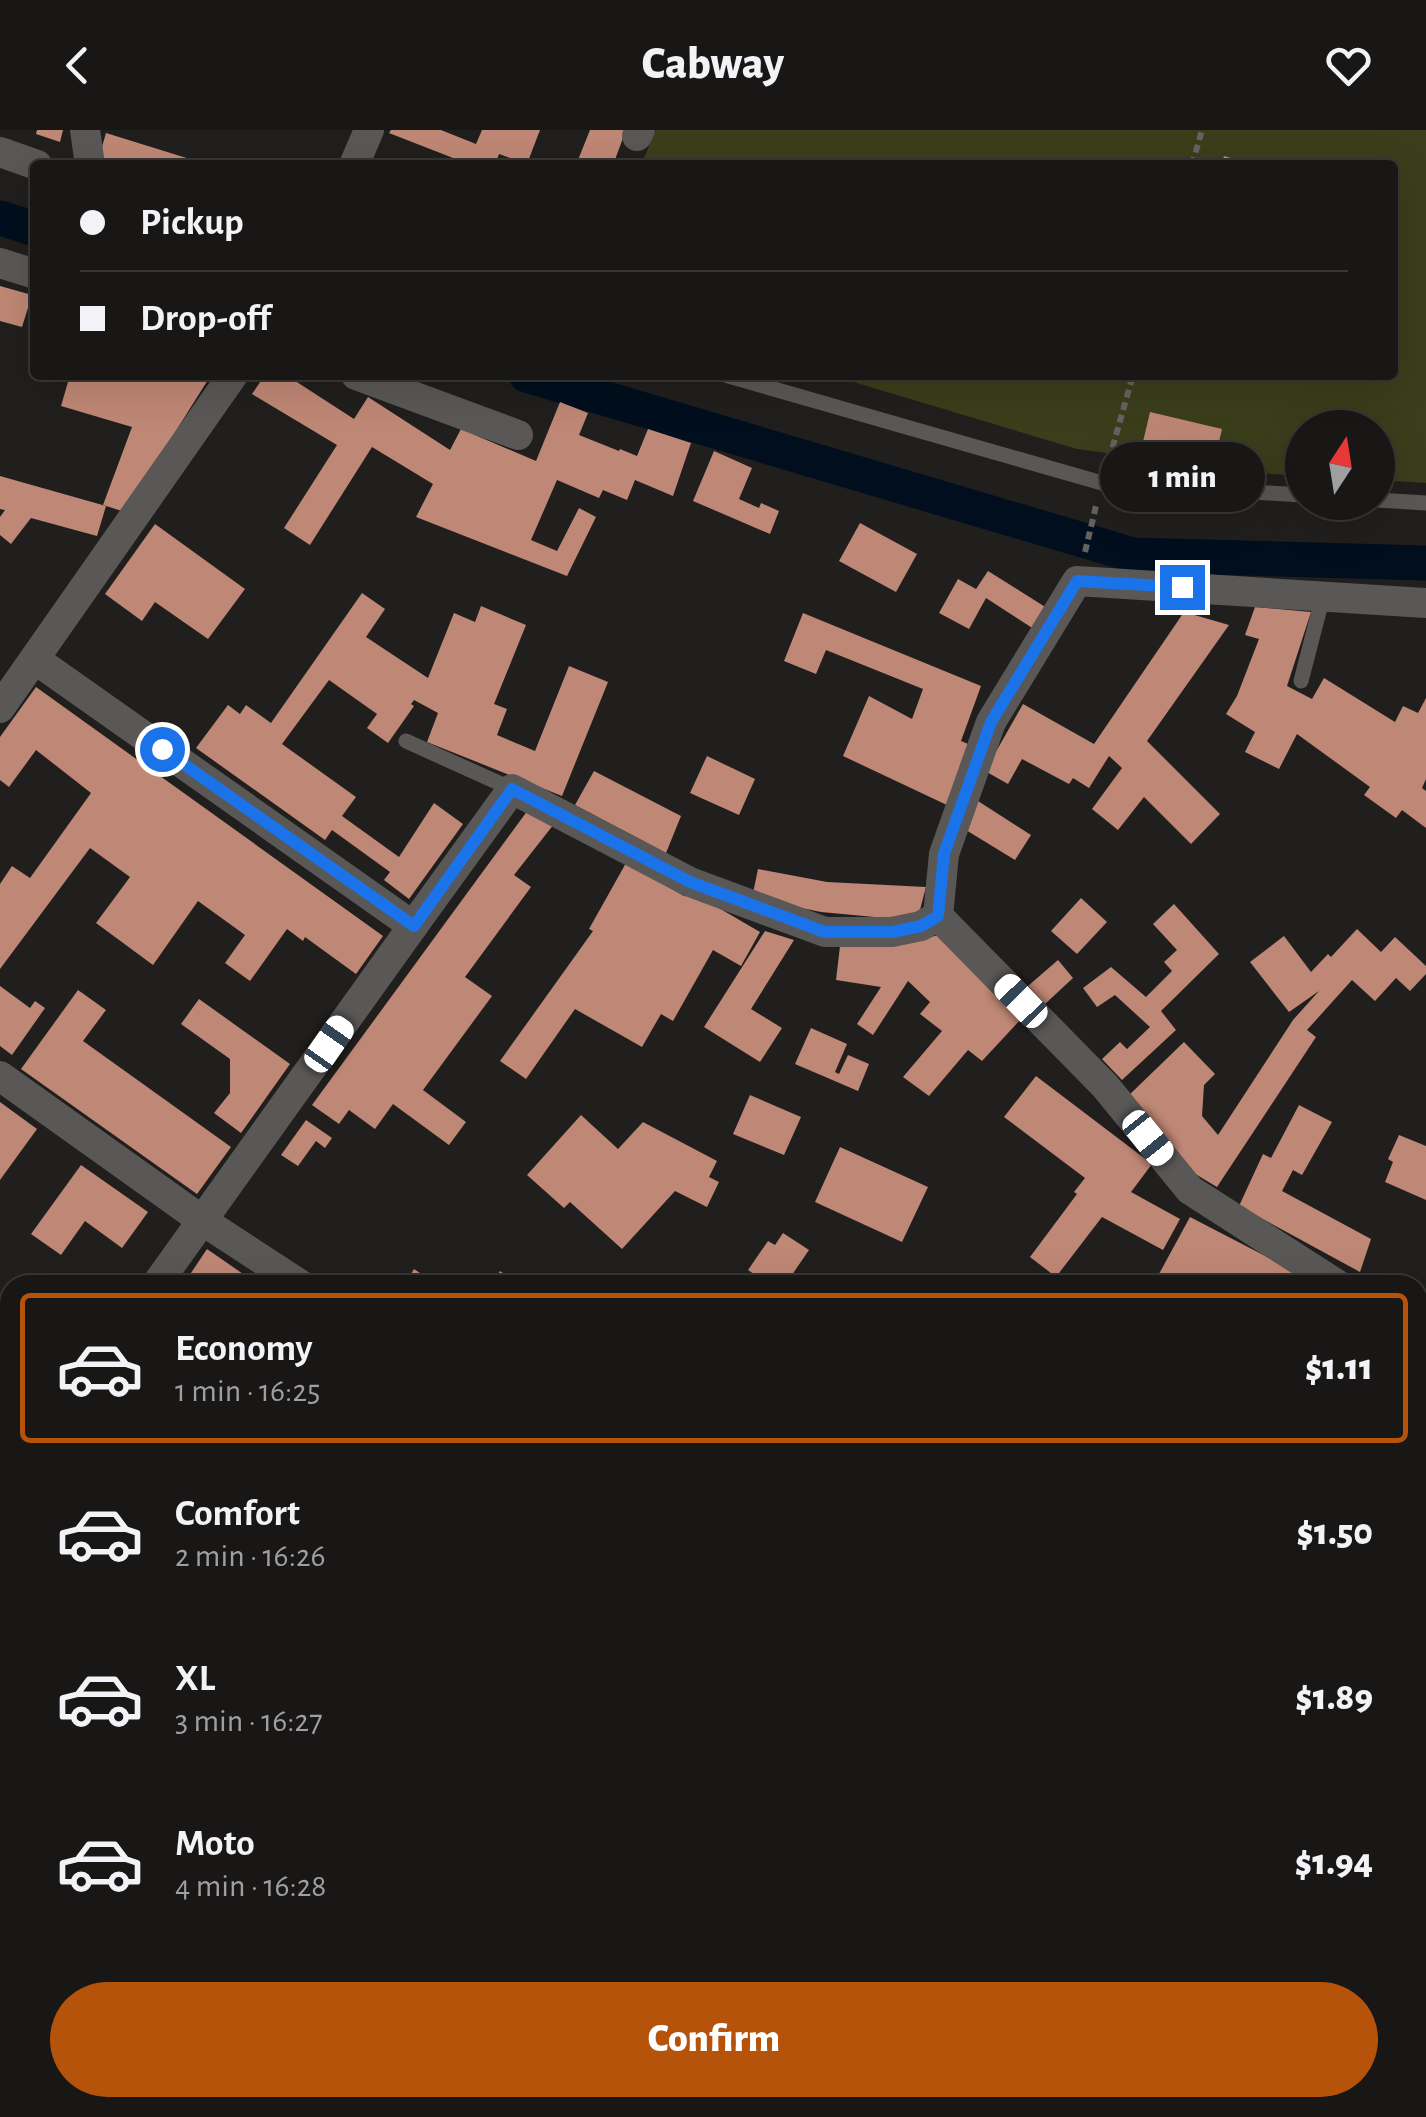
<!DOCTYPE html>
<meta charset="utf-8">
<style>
:root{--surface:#181716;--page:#21201f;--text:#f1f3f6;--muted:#9f9fa1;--line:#363635;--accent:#b45309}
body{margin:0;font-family:"Alegreya Sans",sans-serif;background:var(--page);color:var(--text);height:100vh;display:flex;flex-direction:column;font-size:38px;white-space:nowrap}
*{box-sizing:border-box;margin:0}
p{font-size:32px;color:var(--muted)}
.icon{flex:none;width:55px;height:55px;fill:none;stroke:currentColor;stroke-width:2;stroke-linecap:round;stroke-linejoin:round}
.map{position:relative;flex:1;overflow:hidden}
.sheet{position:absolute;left:0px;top:1145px;width:1428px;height:842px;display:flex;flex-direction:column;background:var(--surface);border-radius:30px 30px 0 0;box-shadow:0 10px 40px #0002,0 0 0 2px var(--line)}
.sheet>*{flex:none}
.guide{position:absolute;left:30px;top:30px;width:1368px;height:220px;border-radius:10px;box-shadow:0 10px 40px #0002,0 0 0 2px var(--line);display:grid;align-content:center;height:220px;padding:0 50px;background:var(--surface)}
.needle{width:65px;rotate:12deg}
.tools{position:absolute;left:1285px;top:280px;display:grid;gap:20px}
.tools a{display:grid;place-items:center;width:110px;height:110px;border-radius:50%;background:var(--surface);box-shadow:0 10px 40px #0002,0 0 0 2px var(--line);font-size:50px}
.end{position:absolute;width:45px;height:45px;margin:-22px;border:12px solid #1a73e8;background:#fff;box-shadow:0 0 0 5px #fff}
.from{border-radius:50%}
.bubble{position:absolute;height:70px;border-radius:35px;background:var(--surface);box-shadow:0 10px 40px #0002,0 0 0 2px var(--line);font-size:32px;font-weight:800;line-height:70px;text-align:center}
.car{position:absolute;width:30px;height:60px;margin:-30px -15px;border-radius:12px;box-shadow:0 0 8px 2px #0007;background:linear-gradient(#fff 24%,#345 0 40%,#fff 0 76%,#345 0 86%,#fff 0)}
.guide b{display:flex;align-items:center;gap:35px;height:95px;font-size:38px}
.guide b+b{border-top:2px solid var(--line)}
.guide i{width:25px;height:25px;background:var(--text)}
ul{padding:18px 0 0;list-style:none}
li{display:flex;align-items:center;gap:30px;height:150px;margin:0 20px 15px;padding:0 30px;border:5px solid transparent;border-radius:10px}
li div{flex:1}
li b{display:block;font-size:38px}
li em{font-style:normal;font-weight:800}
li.on{border-color:var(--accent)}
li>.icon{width:90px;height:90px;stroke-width:1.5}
.primary-button{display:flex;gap:20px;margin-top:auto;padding:20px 50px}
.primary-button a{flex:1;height:115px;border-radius:60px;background:var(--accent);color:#fff;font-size:40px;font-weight:800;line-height:115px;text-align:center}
header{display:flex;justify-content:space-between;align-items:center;height:130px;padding:0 50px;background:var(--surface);font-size:45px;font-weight:800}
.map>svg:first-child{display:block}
.green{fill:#3a3e1b}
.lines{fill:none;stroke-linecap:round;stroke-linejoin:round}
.canal{stroke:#000e1d;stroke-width:35}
.building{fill:#bf8775}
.path{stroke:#646362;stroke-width:6;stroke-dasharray:8 5;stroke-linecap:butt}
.lane{stroke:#5a5856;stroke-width:15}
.street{stroke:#5a5856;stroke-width:30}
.route{stroke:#1a73e8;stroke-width:12}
</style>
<header><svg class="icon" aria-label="back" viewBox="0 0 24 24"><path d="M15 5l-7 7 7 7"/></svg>Cabway<svg class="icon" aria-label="heart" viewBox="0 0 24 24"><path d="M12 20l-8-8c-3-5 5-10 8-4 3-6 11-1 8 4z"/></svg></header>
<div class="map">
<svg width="1426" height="1987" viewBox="0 0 1426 1987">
<rect width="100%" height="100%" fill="#201f1d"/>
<polygon class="green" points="656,0 1426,0 1426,353 1378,350 1378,298 1302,298 1302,346 1245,342 1077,319 830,245 1392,245 1392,35 641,35"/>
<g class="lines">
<g class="canal">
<polyline points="0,88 35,99"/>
<polyline points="526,245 1133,425 1426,433"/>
</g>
</g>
<g class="building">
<polygon points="37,0 63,0 60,12 36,4"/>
<polygon points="391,0 441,0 476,14 482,0 540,0 527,34 499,24 495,35 471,35 389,3"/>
<polygon points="590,0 626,0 613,35 576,35"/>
<polygon points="106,3 206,34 206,35 125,35 99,27"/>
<polygon points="1224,26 1252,34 1252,35 1221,35"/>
<polygon points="0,156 32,165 22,197 0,191"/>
<polygon points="70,245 211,245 125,382 103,375 132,297 61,276"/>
<polygon points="265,245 286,245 354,289 368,267 450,320 461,299 536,331 560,272 588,283 579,305 619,321 620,319 637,326 648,299 691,313 673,366 635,350 627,370 603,360 599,368 557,350 531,410 557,421 579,378 596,387 567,446 416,387 433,354 372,317 310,415 284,398 337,315 252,264"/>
<polygon points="1150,282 1222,299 1214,333 1142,316"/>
<polygon points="714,321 752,338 739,369 759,378 761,373 779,381 770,404 693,371"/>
<polygon points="0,346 106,376 97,406 31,388 11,414 0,405 0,387 5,380 0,379"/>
<polygon points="860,393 917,424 896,462 839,431"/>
<polygon points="155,394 245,459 208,509 155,472 142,491 105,464"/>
<polygon points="988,441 1050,480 1037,501 986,468 969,499 939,483 958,449 976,459"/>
<polygon points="362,463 385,479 366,507 428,548 454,483 475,492 481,476 526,495 494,574 507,579 497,605 535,621 569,536 608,552 562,666 427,612 438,583 414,570 411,574 414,576 388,613 367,598 377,584 329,550 282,614 356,667 342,686 399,727 434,673 463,694 409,769 384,750 390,742 332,700 325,710 196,618 228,575 240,584 246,575 271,593"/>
<polygon points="1255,477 1311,482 1287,556 1312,569 1324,548 1395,592 1403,576 1418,583 1426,568 1426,649 1422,658 1426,661 1426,698 1402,680 1396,688 1364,665 1370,657 1297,604 1279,639 1245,622 1255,602 1226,584 1237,566 1259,509 1245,505"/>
<polygon points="1184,482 1229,495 1147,611 1220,684 1191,714 1144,667 1118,700 1092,679 1122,638 1109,626 1089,658 1073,648 1069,654 1022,629 1008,654 985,641 1023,574 1094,614"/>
<polygon points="803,483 981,556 961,611 973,616 949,676 843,626 869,566 912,589 923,559 826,520 816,544 784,531"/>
<polygon points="36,557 383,806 356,844 305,807 303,811 287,799 250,851 225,833 245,805 198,771 153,835 96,793 130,747 90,718 0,839 0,754 12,736 30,748 91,663 36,620 9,657 0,650 0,607"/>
<polygon points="707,626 755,649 739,685 690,663"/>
<polygon points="594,641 681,686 666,723 575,675"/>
<polygon points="978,671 1031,705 1015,730 961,697"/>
<polygon points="528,680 554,694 514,745 531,757 465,847 492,866 423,960 466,992 449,1015 393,974 375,999 349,980 339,994 312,975"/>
<polygon points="626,733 684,766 688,760 760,802 741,836 713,820 673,891 661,884 642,917 575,879 526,949 500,931 593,801 589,799"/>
<polygon points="758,739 827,752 926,757 917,791 821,782 752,768"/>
<polygon points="1081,768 1107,792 1077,824 1051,801"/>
<polygon points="1174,774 1219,824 1161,881 1176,900 1122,950 1102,929 1120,912 1127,919 1150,897 1115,865 1097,877 1083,858 1111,837 1146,867 1172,841 1164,832 1177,820 1153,794"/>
<polygon points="1357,799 1381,822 1395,807 1426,836 1426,844 1410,861 1396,848 1375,871 1352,850 1307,900 1316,907 1217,1057 1187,1039 1126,968 1184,912 1215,944 1204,955 1202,986 1218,1005 1293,890 1319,861 1289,882 1250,832 1284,806 1311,842 1328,824 1331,827"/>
<polygon points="765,801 794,810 751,879 782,898 760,932 704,897"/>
<polygon points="940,805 1023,887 982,931 968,920 929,966 903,947 942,901 920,884 930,872 908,851 873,905 857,894 881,857 836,850 840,816 908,811"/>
<polygon points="1058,830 1073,848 1045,874 1028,856"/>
<polygon points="0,856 30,878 35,871 45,878 12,925 0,916"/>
<polygon points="78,860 106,880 83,911 231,1017 197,1064 21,939"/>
<polygon points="199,869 290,934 241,1003 214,983 230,963 230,929 181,894"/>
<polygon points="811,898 847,914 835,942 839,944 848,925 869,934 858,961 795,934"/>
<polygon points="1036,946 1152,1034 1131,1062 1180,1089 1163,1120 1102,1087 1056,1147 1030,1127 1077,1064 1074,1062 1085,1048 1004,987"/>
<polygon points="750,965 801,987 784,1025 733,1004"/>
<polygon points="0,972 37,999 0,1050"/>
<polygon points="1299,975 1332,992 1302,1045 1293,1040 1282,1061 1371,1109 1360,1142 1239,1076 1263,1024 1271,1028"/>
<polygon points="581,985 618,1019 643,992 717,1031 709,1047 719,1052 707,1077 675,1061 622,1119 570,1072 564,1078 527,1045"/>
<polygon points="306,990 332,1008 325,1018 316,1011 298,1036 281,1025"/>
<polygon points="1399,1005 1426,1016 1426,1070 1385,1052 1393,1032 1388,1029"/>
<polygon points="840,1017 928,1057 902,1112 815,1072"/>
<polygon points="81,1035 148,1082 122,1118 85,1091 61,1125 31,1104"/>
<polygon points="1190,1087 1321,1155 1153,1155"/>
<polygon points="783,1103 809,1120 785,1155 746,1155 754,1144 748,1140 768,1111 775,1115"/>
<polygon points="207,1119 259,1155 183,1155"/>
<polygon points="414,1139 438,1155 404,1155"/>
<polygon points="500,1141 521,1155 491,1155"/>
<polygon points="1420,1232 1426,1236 1426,1289 1418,1303"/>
<polygon points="0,1302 10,1309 0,1327"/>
<polygon points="1426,1365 1426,1438 1423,1444 1418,1441 1418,1384"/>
<polygon points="0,1421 10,1428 10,1590 0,1583"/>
<polygon points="1418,1633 1426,1635 1426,1667 1418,1664"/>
<polygon points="10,1655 10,1715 0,1729 0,1669"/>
<polygon points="0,1739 10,1746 10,1790 0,1804"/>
<polygon points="1418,1768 1426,1770 1426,1798 1418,1795"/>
<polygon points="1418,1836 1426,1839 1426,1870 1418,1868"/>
<polygon points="10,1874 10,1932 0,1947 0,1889"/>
<polygon points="1425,1885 1426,1938 1419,1963 1418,1910"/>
<polygon points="56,1978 170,1978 163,1987 70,1987"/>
<polygon points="586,1978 628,1978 623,1987 581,1987"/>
<polygon points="703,1978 767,1978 762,1987 721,1987"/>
<polygon points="799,1978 829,1978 845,1987 793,1987"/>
<polygon points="968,1978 1006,1978 1002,1987 964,1987"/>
<polygon points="1072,1978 1106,1978 1103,1987 1069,1987"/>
<polygon points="1340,1980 1368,1985 1368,1987 1339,1987"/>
</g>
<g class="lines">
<g class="path">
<polyline points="1192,35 1202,0"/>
<polyline points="1109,330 1133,245"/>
<polyline points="1085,422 1096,376"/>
</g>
<g class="lane">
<polyline points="725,245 1102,353 1302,365"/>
<polyline points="1378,370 1426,373"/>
<polyline points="1301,551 1323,466"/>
<polyline points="406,611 512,659"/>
</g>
<g class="street">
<polyline points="85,0 90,35"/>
<polyline points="637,6 640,0"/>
<polyline points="0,22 37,35"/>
<polyline points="354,35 369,0"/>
<polyline points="0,133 35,144"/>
<polyline points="356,245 518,305"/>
<polyline points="36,530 413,796 156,1155"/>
<polyline points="0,578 233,245"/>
<polyline points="413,796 512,659 690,752 825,802 892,802 921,796 938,786"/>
<polyline points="0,946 203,1091 301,1155"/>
<polyline points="1338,1155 1190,1060 1105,956 938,786 944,724 991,592 1077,451 1426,473"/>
<polyline points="1418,1214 1426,1220"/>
<polyline points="0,1367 10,1353"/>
<polyline points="0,1390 10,1397"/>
<polyline points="1418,1820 1426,1823"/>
<polyline points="869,1978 883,1987"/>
<polyline points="4,1987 11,1978"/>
<polyline points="944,1987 948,1978"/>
</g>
</g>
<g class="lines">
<polyline class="route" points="162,619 414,796 512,659 690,752 825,802 892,802 921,796 938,786 944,724 991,592 1077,451 1182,457"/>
</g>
</svg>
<div class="tools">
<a><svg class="needle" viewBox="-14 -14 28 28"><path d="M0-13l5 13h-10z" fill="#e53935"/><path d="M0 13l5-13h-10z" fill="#9f9fa1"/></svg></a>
</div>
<i class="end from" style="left:162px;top:619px"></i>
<i class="end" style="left:1182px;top:457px"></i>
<div class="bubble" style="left:1100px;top:312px;width:165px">1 min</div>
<i class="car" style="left:1021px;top:871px;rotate:316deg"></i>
<i class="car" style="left:329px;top:914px;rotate:35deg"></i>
<i class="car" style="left:1148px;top:1008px;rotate:141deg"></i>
<div class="guide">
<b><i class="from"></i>Pickup</b>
<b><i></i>Drop-off</b>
</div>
<section class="sheet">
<ul>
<li class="on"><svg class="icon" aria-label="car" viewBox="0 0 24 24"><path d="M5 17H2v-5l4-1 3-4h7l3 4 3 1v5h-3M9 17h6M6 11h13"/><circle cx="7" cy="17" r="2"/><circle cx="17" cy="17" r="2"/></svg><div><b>Economy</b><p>1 min · 16:25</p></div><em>$1.11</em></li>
<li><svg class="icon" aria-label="car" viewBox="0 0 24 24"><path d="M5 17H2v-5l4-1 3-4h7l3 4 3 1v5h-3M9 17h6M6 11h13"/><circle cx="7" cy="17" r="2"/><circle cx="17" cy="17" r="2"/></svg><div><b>Comfort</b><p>2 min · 16:26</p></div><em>$1.50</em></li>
<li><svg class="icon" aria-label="car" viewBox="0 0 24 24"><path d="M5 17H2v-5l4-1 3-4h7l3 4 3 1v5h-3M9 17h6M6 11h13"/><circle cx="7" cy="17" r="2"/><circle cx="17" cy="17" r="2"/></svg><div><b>XL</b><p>3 min · 16:27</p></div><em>$1.89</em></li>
<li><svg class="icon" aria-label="car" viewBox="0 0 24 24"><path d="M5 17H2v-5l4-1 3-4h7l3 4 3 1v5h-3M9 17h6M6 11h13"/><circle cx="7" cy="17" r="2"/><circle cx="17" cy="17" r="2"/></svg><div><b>Moto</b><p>4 min · 16:28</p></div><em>$1.94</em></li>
</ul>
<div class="primary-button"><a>Confirm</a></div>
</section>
</div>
